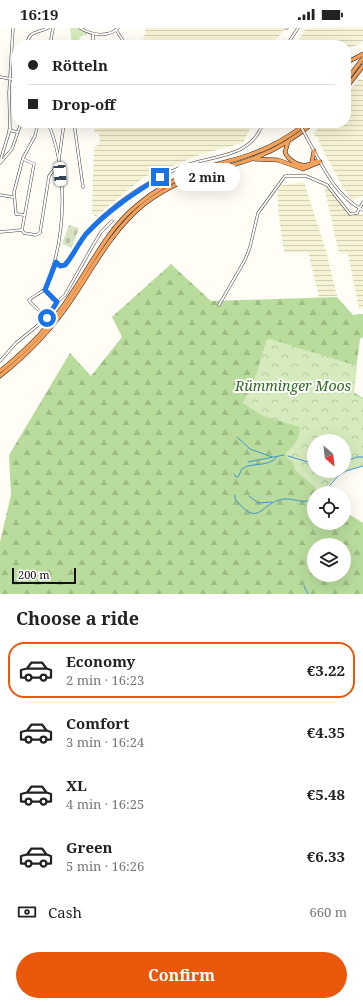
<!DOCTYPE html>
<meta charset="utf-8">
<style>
:root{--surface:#fff;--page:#f6f6f6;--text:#222;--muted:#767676;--line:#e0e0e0;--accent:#ea580c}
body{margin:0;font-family:"Noto Serif",serif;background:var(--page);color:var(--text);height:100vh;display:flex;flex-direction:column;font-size:15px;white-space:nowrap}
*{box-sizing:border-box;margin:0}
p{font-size:13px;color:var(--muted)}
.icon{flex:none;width:22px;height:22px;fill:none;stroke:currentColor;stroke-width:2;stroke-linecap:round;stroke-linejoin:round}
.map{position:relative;height:566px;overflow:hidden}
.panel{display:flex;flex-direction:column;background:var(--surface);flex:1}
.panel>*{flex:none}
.hud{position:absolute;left:12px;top:12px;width:339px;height:88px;border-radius:16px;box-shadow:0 4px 16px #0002;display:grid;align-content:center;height:88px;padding:0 16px;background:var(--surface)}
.needle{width:26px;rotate:152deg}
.buttons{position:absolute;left:307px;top:406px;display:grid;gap:8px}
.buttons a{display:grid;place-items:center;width:44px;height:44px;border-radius:50%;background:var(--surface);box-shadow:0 4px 16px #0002;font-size:20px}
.scale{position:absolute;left:12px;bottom:10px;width:64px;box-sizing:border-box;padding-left:4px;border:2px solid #111;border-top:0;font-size:11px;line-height:14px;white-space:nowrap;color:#111;-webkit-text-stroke:3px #fff;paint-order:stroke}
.end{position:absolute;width:18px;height:18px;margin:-9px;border:5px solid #1a73e8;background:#fff;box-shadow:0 0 0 2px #fff}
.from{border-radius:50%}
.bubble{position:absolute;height:28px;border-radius:14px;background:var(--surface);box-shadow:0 4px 16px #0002;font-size:13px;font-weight:700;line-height:28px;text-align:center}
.car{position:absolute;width:12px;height:24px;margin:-12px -6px;border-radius:5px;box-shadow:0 0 3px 1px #0007;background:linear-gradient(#fff 24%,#345 0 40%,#fff 0 76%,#345 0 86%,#fff 0)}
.hud b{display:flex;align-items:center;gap:14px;height:38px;font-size:15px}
.hud b+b{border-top:1px solid var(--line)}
.hud i{width:10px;height:10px;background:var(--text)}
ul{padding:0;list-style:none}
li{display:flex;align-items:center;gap:12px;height:56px;margin:0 8px 6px;padding:0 8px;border:2px solid transparent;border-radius:16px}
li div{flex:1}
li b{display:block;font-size:15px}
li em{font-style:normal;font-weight:700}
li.current{border-color:var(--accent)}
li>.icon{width:36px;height:36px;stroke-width:1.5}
h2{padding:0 16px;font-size:18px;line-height:48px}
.pay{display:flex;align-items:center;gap:10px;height:44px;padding:0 16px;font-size:15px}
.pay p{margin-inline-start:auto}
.button{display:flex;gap:8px;margin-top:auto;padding:8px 16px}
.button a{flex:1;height:46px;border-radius:24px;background:var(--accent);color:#fff;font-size:16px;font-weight:700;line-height:46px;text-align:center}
.status{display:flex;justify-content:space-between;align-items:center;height:28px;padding:0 20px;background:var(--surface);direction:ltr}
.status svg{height:11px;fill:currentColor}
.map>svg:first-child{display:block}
.farmland{fill:url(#farmland-rules)}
.grass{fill:#d5ebbd}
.forest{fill:url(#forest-firs);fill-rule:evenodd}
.cemetery{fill:url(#cemetery-stones)}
.park{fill:url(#park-crowns)}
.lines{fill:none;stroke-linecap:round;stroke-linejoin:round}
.stream{stroke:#3f96cf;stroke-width:1}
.minor-casing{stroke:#444;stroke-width:3}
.highway-casing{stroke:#222;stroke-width:4.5}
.minor{stroke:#fff;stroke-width:2}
.highway{stroke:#f5a25d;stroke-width:3.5}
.minor-bridge-casing{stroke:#444;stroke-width:3;stroke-linecap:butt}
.minor-bridge{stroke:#fff;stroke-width:2}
.route{stroke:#1a73e8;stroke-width:5}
.labels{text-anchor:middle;stroke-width:4;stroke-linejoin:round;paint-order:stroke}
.park-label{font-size:14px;font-style:italic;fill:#2f6b1f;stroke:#fff}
</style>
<div class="status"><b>16:19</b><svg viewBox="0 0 49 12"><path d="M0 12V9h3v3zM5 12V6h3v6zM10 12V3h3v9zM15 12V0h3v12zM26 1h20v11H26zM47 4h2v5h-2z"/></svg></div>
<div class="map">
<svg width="363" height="566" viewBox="0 0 363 566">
<defs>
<pattern id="farmland-rules" width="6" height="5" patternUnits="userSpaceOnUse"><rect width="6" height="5" fill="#f6f3d4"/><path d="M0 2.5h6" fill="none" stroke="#d2cfb5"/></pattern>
<pattern id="forest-firs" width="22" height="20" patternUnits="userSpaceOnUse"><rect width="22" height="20" fill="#b9dc9c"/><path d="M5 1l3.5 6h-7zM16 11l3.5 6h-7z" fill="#9ebc85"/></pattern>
<pattern id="cemetery-stones" width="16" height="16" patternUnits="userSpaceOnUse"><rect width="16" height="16" fill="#d9e3c4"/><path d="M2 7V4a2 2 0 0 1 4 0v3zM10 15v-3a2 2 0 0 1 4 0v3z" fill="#b9c2a7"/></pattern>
<pattern id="park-crowns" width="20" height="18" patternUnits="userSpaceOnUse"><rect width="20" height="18" fill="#d5ebbd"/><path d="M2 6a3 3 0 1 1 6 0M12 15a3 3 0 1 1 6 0" fill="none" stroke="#b6c8a1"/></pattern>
</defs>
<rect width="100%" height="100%" fill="#fffdf5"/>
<g class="farmland">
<polygon points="145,0 286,0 277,10 274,17 144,17 143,10 146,4"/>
<polygon points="306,0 363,0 363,12 360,16 346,21 346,17 296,17"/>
<polygon points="359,51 363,52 363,168 355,172 351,171 344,161 318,113 320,112 313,106 323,95 346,95 346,67"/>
<polygon points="97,95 253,95 243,115 202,126 144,149 95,189 92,185 94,119 100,116 99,106 94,104"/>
<polygon points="304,154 326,223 337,268 319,269 308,224 284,224 278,181 278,158"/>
<polygon points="324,158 336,167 347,186 352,188 359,185 363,187 363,280 359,281 348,226 339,225"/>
</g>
<polygon class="grass" points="70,0 77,0 86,5 87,8 84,7 79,10 81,17 84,17 72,17"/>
<path class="forest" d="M171 236 211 273 337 269 353 287 363 286V309L360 311 353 364 363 370V437L344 443V413H314V443H344L337 447 321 465H314V495H344V483L363 495V566H0V514L11 467 9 427 70 325 91 348 122 309 112 289ZM314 517H344V547H314Z"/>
<polygon class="cemetery" points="69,197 79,200 72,220 62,216"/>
<path class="park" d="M267 310 357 338 354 367 363 371V435L357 440 344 442V413H314V443H341L319 465H317L315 459 295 442 293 434 287 430 286 425C295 417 299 412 300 399L263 388 243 375 257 344Z"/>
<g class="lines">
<g class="stream">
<polyline points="237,409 250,421 272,429"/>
<polyline points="288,428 311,435"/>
<polyline points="248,434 284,427"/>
<polyline points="344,434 357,429 363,429"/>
<path d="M234 446 236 449H238C240 447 240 443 242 441 249 434 268 440 277 429"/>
<polyline points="323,465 338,448 346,443 363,438"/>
<path d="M235 467V471C260 502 260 474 284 471 294 470 301 476 311 472"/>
<polyline points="249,468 258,475 272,474"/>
<polyline points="304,558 308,566"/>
</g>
<defs>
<g id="minor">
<polyline points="53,0 51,11 53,17"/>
<path d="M80 0C91 7 108 10 118 0"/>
<polyline points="286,0 287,0"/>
<polyline points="116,2 126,17"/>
<path d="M27 17C28 2 39 5 48 0"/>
<polyline points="93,17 93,6"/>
<polyline points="287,17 298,0"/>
<polyline points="0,49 17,52"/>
<polyline points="74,95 83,159"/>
<polyline points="9,102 17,104"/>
<path d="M307 110C322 137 334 167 363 182"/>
<polyline points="59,131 64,95"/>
<polyline points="0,134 10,101 9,65 13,0"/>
<polyline points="0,135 12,121 21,95"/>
<polyline points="0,167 13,169"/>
<polyline points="24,187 16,186 14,164 23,130 35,108 38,95"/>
<polyline points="22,202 34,136 23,131"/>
<polyline points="0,204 22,202 24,205 36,207 40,205 49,148 59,135"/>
<path d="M56 234 60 238 65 237C73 229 77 216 85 207 110 178 144 155 179 140 209 126 250 133 263 95"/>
<polyline points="45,261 52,271 57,274"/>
<polyline points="219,277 245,232 250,219 258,185 285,148 306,148 327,157 350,186 357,185 363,174"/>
<path d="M47 290 31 275 29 272C34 268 40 265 44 262 48 258 50 249 51 245 66 201 67 139 48 95"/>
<polyline points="0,333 16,315 47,290 55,276 65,267 92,219 101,204 112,193"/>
</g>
<g id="highway">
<polyline points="346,35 363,26"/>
<polyline points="346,53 363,30"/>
<polyline points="346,60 363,38"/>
<path d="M288 114 285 124C288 132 299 139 307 137 313 136 314 132 320 134"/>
<polyline points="254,131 278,132 303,141 320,134"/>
<polyline points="312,134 314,123"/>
<path d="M0 343C27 322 51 297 70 268 91 237 107 202 136 178 155 162 176 150 199 142 215 136 232 133 249 127 270 120 289 109 307 95"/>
<path d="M0 348C29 325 54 299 74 268 95 236 113 202 143 177 181 147 214 145 257 129 278 121 296 109 313 95"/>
</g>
</defs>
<use href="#minor" class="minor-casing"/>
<use href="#highway" class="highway-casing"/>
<use href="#minor" class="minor"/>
<use href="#highway" class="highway"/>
<defs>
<polyline id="minor-bridge" points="299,95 307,110"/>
</defs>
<use href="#minor-bridge" class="minor-bridge-casing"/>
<use href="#minor-bridge" class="minor-bridge"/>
</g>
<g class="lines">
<path class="route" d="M47 290 57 274 45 262 56 234 60 238 65 237C73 228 78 216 86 206 108 182 133 166 160 149"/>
</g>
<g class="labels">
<g class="park-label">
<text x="293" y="363">Rümminger Moos</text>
</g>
</g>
</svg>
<div class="buttons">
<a><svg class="needle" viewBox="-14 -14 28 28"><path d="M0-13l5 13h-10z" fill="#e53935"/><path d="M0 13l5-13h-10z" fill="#767676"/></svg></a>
<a><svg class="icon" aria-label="locate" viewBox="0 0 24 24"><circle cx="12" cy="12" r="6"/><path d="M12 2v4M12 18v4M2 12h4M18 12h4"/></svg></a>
<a><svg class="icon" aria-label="layers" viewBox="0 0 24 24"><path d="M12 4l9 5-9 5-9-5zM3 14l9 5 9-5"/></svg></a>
</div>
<div class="scale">200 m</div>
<i class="end from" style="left:47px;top:290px"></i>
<i class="end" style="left:160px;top:149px"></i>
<div class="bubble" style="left:174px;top:135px;width:66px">2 min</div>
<i class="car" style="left:60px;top:146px;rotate:176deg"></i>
<div class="hud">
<b><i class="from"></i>Rötteln</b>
<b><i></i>Drop-off</b>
</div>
</div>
<section class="panel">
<h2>Choose a ride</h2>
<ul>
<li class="current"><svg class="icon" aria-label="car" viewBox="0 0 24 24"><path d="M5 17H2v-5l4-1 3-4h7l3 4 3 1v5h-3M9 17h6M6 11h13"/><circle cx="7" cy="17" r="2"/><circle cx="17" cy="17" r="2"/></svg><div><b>Economy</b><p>2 min · 16:23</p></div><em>€3.22</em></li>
<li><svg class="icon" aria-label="car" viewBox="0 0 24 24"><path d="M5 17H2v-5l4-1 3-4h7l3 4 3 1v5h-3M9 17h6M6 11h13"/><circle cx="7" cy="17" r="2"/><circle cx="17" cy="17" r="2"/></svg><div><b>Comfort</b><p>3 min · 16:24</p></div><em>€4.35</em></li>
<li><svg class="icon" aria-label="car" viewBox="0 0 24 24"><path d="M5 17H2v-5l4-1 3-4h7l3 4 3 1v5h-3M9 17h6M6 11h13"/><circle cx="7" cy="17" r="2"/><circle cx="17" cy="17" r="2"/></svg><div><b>XL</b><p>4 min · 16:25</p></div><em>€5.48</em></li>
<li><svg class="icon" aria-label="car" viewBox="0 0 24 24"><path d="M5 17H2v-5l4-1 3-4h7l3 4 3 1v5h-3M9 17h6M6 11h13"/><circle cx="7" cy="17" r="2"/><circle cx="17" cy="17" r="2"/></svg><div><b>Green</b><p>5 min · 16:26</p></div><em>€6.33</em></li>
</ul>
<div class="pay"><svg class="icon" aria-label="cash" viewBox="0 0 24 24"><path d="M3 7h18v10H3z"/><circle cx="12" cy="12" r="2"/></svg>Cash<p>660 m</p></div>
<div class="button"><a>Confirm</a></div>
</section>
